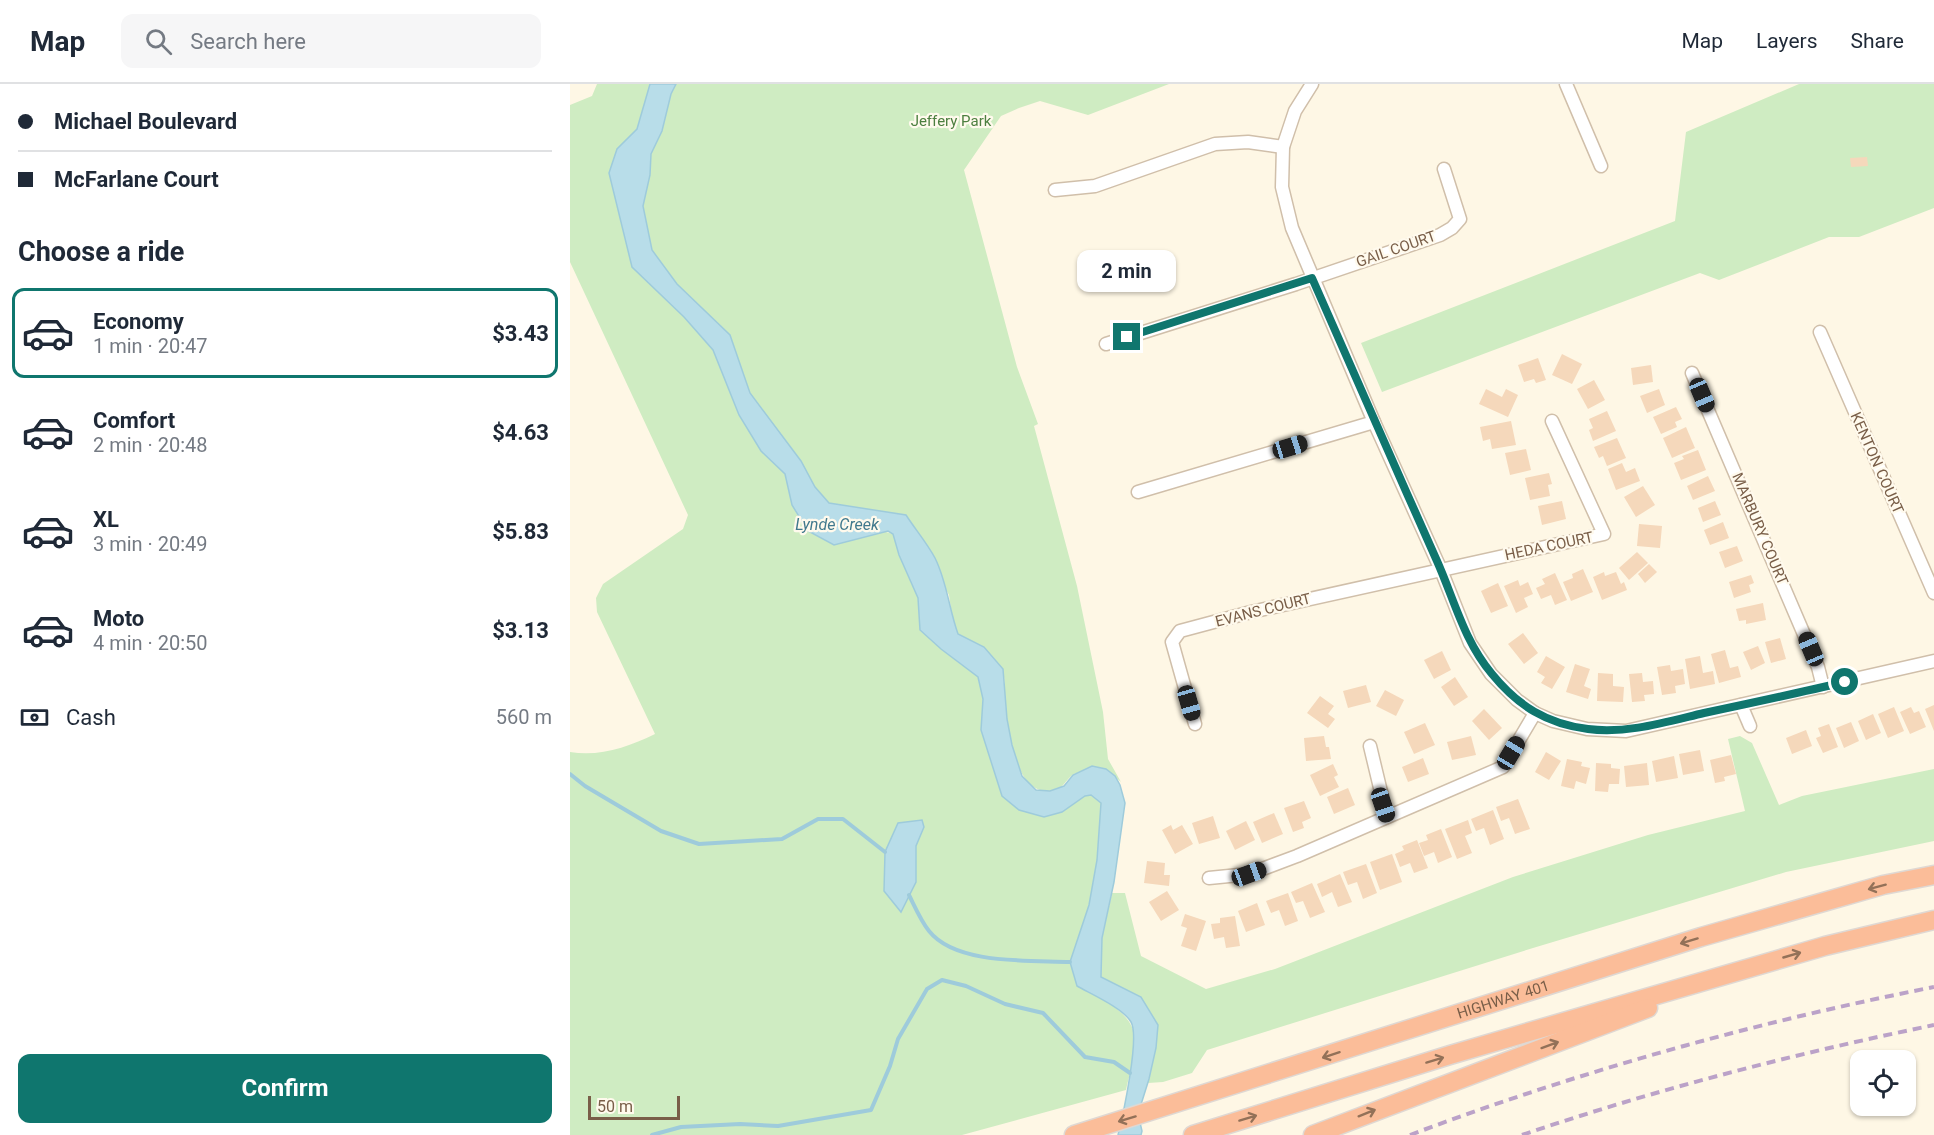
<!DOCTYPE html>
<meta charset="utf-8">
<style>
:root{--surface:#fff;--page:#f6f6f7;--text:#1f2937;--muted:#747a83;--line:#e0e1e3;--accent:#0f766e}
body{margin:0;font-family:Roboto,sans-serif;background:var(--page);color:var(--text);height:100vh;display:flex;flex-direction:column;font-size:22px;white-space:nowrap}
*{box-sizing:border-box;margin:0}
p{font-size:20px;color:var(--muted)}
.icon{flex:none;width:33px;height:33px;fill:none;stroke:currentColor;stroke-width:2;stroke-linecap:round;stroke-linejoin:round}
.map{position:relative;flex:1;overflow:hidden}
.side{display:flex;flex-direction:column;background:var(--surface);width:570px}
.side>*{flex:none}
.top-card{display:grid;align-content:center;height:132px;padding:0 18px;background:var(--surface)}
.controls{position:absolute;left:1280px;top:966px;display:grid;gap:12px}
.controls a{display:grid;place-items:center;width:66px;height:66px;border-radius:12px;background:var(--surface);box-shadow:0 2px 4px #0004;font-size:30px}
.scale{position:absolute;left:18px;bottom:15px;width:92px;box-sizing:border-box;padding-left:6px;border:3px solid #795e48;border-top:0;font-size:16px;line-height:21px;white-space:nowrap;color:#795e48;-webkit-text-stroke:4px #fffaed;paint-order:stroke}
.end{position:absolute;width:27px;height:27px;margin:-14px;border:8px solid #0f766e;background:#fff;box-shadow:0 0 0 3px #fff}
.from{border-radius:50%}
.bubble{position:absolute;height:42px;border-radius:12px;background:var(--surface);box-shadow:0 2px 4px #0004;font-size:20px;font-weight:700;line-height:42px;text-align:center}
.car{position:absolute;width:18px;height:36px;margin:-18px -9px;border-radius:8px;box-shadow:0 0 4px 2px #0007;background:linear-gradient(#222 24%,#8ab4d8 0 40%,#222 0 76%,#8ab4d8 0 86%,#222 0)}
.top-card b{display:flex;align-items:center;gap:21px;height:57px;font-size:22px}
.top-card b+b{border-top:2px solid var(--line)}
.top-card i{width:15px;height:15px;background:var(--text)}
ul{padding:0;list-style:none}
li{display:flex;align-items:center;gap:18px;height:90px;margin:0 12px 9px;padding:0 6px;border:3px solid transparent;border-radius:12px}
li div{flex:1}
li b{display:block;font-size:22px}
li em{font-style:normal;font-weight:700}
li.active{border-color:var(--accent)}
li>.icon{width:54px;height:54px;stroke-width:1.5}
h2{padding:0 18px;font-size:27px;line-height:72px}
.pay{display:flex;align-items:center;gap:15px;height:66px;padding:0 18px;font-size:22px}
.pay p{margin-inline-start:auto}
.action{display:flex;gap:12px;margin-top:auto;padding:12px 18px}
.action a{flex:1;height:69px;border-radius:12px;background:var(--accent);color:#fff;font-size:24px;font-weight:700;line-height:69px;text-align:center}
header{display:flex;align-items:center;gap:36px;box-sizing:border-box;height:84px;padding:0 30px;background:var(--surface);border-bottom:2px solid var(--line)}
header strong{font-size:28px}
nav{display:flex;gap:33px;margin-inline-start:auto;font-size:21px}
.search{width:420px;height:54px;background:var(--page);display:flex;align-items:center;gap:15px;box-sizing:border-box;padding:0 21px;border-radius:12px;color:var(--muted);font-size:22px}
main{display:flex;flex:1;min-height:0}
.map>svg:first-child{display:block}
.green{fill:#cfecc2}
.water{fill:#b8dde9;stroke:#9ecbdb;stroke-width:1.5}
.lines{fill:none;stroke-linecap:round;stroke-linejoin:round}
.stream{stroke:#9ecbdb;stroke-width:4}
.building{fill:#f5d8bb}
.minor-casing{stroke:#d0bfaa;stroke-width:15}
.highway-casing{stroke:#dfd8d3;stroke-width:21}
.minor{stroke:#fff;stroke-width:12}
.highway{stroke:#fbbd99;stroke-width:18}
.rail{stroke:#bba2c8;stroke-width:4;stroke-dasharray:9 6;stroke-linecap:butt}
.oneway{stroke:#937158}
.route{stroke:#0f766e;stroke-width:8}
.labels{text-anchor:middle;stroke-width:4.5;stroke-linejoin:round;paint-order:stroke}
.park-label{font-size:15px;fill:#4c7f3f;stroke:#fffaed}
.street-label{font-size:15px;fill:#795e48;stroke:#fffaed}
.water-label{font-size:16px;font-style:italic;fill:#41798d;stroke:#fffaed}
</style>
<header>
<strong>Map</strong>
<div class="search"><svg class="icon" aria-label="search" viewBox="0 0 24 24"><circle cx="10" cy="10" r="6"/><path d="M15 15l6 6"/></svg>Search here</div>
<nav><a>Map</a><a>Layers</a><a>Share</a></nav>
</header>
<main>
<section class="side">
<div class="top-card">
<b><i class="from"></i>Michael Boulevard</b>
<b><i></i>McFarlane Court</b>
</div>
<h2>Choose a ride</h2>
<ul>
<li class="active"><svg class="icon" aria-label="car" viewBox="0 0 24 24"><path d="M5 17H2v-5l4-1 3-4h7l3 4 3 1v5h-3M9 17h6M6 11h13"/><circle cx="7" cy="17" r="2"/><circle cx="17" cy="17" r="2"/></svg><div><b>Economy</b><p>1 min · 20:47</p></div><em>$3.43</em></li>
<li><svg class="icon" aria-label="car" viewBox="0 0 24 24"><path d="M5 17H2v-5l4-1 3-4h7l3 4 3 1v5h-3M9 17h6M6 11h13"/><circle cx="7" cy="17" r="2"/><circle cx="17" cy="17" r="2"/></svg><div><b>Comfort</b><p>2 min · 20:48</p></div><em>$4.63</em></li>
<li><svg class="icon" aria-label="car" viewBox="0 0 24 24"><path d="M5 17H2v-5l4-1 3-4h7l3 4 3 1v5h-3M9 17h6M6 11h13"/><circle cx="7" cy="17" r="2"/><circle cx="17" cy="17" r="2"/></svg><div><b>XL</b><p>3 min · 20:49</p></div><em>$5.83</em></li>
<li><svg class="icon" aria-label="car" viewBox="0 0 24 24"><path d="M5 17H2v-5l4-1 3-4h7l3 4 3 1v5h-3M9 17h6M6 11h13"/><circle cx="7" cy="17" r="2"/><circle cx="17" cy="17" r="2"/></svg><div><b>Moto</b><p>4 min · 20:50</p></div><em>$3.13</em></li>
</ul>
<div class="pay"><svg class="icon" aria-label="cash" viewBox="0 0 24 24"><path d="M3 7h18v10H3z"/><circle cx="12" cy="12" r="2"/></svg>Cash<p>560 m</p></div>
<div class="action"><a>Confirm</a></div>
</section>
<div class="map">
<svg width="1364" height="1051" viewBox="0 0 1364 1051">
<rect width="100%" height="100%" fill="#fef7e5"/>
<g class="green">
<path d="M27 0H80L67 45 47 65 62 183 114 233 143 266 169 331 191 367 215 390 222 421 323 450 329 471 348 514 350 546 371 565 408 592 413 615 411 646 433 712 492 728 515 712 521 711 531 719 527 776 519 821 500 878 507 902C531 915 566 928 565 959 565 974 559 991 556 1006L392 1051H0V668C30 673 58 663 85 650L27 528 26 514 33 500 113 445 118 431 0 178V21L22 12Z"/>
<path d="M106 0H599L518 31 470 17 449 24 431 32 394 86 447 283 468 340 464 342 507 502 533 628 538 675 551 698 536 685C527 686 513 686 504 690 495 695 494 707 478 707 443 708 438 641 435 615 434 606 436 591 431 583 420 567 405 559 388 550L382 532 379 511 336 431 259 419 245 403 231 377 180 309 160 251 107 200 82 166 73 122 80 91 81 70 92 47 101 10Z"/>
<polygon points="1229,0 1364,0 1364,124 1289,153 1259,153 1149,196 1130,189 812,308 791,259 1105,137 1116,48"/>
<polygon points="1170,652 1182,659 1209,721 1232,712 1364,685 1364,757 1216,788 963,864 637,966 622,989 593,998 578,999 586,964 531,893 532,854 542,809 555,809 571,872 636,905 705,885 943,793 1078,751 1175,727 1158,655"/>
</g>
<g class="water">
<path d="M80 0H106L101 10 92 47 81 70 80 91 73 122 82 166 107 200 160 251 180 309 231 377 245 403 259 419 336 431C345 445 357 459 365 474 377 498 379 525 388 550L414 563 433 585 437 635 442 661 452 692 466 706 480 707 494 702 503 691 522 682 536 685 545 692 550 701 555 719 544 798 532 854 531 893 571 913 588 941 586 964 579 995 568 1030 572 1047 571 1051H548C553 1031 570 953 561 938 553 924 521 910 507 902L500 878 519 821 527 776 531 719 521 711 515 712 492 728 474 733 449 726 432 712 411 646 413 615 408 593 371 565 350 546 348 514 329 471 323 450 318 447 264 461 238 447 222 421 215 390 191 367 169 331 143 266 114 233 62 183 39 89 47 65 67 45Z"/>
<polygon points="352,736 354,743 346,762 346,798 331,828 314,807 315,768 328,739"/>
</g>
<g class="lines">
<g class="stream">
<polyline points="0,690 15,702 91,747 129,760 212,755 248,735 273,735 315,768"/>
<path d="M339 811C345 823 351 837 359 847 386 881 459 876 500 878"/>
<polyline points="82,1051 111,1043 170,1040 208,1042 301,1026 320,982 328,955 357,905 372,896 396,902 435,920 473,929 515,973 544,978 560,989"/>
</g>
</g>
<g class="building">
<polygon points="1297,73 1298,82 1281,83 1280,74"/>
<polygon points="992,270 1012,280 1002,300 982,291"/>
<polygon points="968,274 976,296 966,299 964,295 954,298 948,281"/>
<polygon points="1081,281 1083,298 1063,301 1061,284"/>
<polygon points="1024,296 1035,316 1018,325 1007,305"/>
<polygon points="916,305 932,313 936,305 948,311 938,333 909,320"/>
<polygon points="1089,305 1095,321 1077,329 1070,312"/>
<polygon points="1106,323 1112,335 1105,338 1107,343 1091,350 1083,333"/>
<polygon points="1037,327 1046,347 1023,357 1019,346 1023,344 1019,335"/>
<polygon points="941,337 946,361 922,365 920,355 913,357 910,343"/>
<polygon points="1116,343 1125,364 1102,374 1093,354"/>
<polygon points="1047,354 1056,374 1037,382 1033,372 1029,374 1024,363"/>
<polygon points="956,365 961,386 940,391 935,369"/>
<polygon points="1128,366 1136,386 1111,396 1104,379 1114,375 1112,372"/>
<polygon points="1052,379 1056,388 1065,384 1070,397 1046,406 1038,385"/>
<polygon points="979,389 982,400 978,401 980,412 960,416 955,394"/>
<polygon points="1138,392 1145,407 1123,416 1117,402"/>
<polygon points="1073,402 1085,421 1066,433 1054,413"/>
<polygon points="992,417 996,435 972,441 968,422"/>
<polygon points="1145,417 1151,431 1133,438 1128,424"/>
<polygon points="1153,438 1159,454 1140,461 1134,446"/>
<polygon points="1069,440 1092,442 1090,464 1067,462"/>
<polygon points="1167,462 1173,477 1155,484 1149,468"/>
<polygon points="1067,468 1078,479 1059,496 1049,484"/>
<polygon points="1079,480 1087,488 1075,499 1068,490"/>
<polygon points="1013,485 1023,508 1001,517 993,498 1003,494 1002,490"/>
<polygon points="1034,488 1035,492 1046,488 1051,500 1054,498 1057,506 1032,516 1023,493"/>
<polygon points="985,489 997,516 985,521 981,511 971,515 966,504 975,500 972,495"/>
<polygon points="1181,491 1184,499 1179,501 1181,508 1164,514 1159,498"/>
<polygon points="948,496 950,502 958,498 963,510 954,514 958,523 946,529 934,502"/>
<polygon points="928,499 938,522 921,529 911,507"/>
<polygon points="1193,519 1196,536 1176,540 1176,536 1169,537 1166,525"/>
<polygon points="953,549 968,569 954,580 938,560"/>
<polygon points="1210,554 1216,575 1201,579 1195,558"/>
<polygon points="1188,562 1195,579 1181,586 1173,568"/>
<polygon points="1155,566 1160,584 1168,582 1171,593 1149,599 1141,570"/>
<polygon points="872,567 881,586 864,595 854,576"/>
<polygon points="976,572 995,583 982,605 971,599 975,593 967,588"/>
<polygon points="1130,572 1133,589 1143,587 1145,600 1120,605 1115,575"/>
<polygon points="1005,580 1020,585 1014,602 1021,605 1018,615 996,608"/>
<polygon points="1100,581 1101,587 1113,585 1115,600 1105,602 1106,609 1092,611 1087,583"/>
<polygon points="1028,589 1043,590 1043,602 1054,603 1053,618 1027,617"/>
<polygon points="1072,589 1073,598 1083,597 1084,610 1074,611 1075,617 1062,618 1059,590"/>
<polygon points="885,593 898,613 884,622 871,603"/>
<polygon points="796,601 801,618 778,624 773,607"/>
<polygon points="815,606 834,616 826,632 806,622"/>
<polygon points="750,612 764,622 758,630 765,635 758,644 737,629"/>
<polygon points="1364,621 1364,647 1355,625"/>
<polygon points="1324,623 1334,647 1318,654 1308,630"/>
<polygon points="1341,623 1344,629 1349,627 1356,643 1340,650 1330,628"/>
<polygon points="914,625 932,644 919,656 902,637"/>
<polygon points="1303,630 1311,649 1296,656 1288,637"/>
<polygon points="1281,638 1289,657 1274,664 1266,644"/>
<polygon points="855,639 865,661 844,670 834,648"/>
<polygon points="1259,640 1268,663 1253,669 1246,654 1251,652 1248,644"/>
<polygon points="1236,646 1242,662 1222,670 1216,654"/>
<polygon points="754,652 756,663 759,663 761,675 736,677 734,654"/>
<polygon points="901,652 906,671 882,676 877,658"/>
<polygon points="1130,666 1134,687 1113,691 1109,670"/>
<polygon points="976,668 991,677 979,696 965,688"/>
<polygon points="1161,671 1166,690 1154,693 1155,697 1145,699 1140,676"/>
<polygon points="1104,672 1108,694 1086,698 1082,677"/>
<polygon points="853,674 859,690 838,698 832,683"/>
<polygon points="997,675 1012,678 1011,682 1020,684 1016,700 1006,697 1004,705 991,702"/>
<polygon points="1026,679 1041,680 1041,684 1050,685 1049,700 1039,700 1038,708 1025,707"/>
<polygon points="1077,679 1079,701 1056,703 1054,682"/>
<polygon points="763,680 768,691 764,693 769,703 750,712 740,691"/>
<polygon points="778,704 785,721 764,730 757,713"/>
<polygon points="948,715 960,745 945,750 939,734 931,737 926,723"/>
<polygon points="734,717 741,734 732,738 734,744 723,748 714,724"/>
<polygon points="923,726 934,755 920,761 914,744 906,747 901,735"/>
<polygon points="704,729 713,750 692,759 683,738"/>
<polygon points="643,732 650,754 629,760 622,739"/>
<polygon points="898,736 902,749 895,752 902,769 887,775 875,745"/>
<polygon points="676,737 685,756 665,766 656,747"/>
<polygon points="601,741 603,746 612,741 623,760 605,770 592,746"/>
<polygon points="871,745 882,773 868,779 864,768 854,772 849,759 858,756 856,751"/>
<polygon points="847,756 858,784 844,789 840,779 830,783 825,770 834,766 832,762"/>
<polygon points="822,770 832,798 810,806 800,778"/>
<polygon points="577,777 595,779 594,791 600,791 599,802 574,799"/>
<polygon points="796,780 807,809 793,815 787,798 778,801 773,788"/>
<polygon points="770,790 782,818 768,823 762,808 752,813 747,800"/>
<polygon points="742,799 755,828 740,834 733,817 726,819 721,808"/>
<polygon points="597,807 609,826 591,837 579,818"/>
<polygon points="718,809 728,837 715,842 709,826 701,829 696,817"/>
<polygon points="687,819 695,841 676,848 668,827"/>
<polygon points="615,830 636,837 626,867 611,862 617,844 611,842"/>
<polygon points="665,832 670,862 656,864 654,853 644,855 641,840 650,839 650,834"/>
</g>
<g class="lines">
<defs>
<g id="minor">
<polyline points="742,0 725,27 713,63 712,103 722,144 804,338 871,486 900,559 921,590 947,616 965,629 983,637 1017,645 1056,647 1364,577"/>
<polyline points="996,0 1031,82"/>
<polyline points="485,106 525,102 645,60 678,58 713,63"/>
<polyline points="1250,248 1364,509"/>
<polyline points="536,260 726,200 870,151 882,144 890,135 874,85"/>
<polyline points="1122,289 1248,583 1253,603"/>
<polyline points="568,408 804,338"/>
<polyline points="1171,621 1180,642"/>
<polyline points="625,640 602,558 610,547 681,528 1034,450 982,337"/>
<polyline points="800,662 817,733"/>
<polyline points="639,794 679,790 727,772 933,683 965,629"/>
</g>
<g id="highway">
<path id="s1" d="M504 1051 1131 853 1313 801 1364 791"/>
<polyline points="623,1051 880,971 1255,862 1364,836"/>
<polyline points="743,1051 1078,924"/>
</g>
</defs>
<use href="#minor" class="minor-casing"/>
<use href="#highway" class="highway-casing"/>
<use href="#minor" class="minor"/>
<use href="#highway" class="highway"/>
<g class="rail">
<path d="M840 1051C1010 987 1186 938 1364 903"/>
<path d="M952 1051C1087 1005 1224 970 1364 941"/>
</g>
</g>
<defs><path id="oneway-shaft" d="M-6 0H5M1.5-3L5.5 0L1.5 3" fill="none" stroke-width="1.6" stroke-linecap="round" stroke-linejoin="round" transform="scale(1.5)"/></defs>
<g class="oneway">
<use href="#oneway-shaft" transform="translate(1307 803) rotate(165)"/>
<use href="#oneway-shaft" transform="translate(1119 857) rotate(163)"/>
<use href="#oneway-shaft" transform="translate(1222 871) rotate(-16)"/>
<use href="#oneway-shaft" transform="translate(980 961) rotate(-20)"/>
<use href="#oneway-shaft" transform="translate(761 971) rotate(162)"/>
<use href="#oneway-shaft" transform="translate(865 976) rotate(-17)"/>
<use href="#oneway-shaft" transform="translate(797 1029) rotate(-22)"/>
<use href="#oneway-shaft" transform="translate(678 1034) rotate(-17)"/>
<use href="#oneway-shaft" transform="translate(557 1035) rotate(163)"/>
</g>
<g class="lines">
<path class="route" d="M557 253 742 194C784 289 825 383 867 477 884 515 894 557 922 590 948 622 977 640 1018 645 1057 650 1096 638 1134 629 1181 619 1228 609 1275 598"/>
</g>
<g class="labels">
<g class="park-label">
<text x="381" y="42">Jeffery Park</text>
</g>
<g class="street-label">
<text transform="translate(826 165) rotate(-19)" y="5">GAIL COURT</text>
<text transform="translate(1307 379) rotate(66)" y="5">KENTON COURT</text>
<text transform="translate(1190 445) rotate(67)" y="5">MARBURY COURT</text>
<text transform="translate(979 462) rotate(-12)" y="5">HEDA COURT</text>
<text transform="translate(693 526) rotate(-14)" y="5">EVANS COURT</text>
<text dy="5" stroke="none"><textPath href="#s1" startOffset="450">HIGHWAY 401</textPath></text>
</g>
<g class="water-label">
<text x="267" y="446">Lynde Creek</text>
</g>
</g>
</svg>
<div class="controls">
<a><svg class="icon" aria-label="locate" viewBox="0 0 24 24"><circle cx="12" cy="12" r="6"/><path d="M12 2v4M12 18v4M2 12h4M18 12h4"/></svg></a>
</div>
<div class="scale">50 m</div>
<i class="end from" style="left:1275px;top:598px"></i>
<i class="end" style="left:557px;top:253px"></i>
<div class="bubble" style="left:507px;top:166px;width:99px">2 min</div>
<i class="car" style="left:1132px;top:311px;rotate:157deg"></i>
<i class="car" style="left:720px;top:363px;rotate:73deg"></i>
<i class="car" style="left:1241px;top:565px;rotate:337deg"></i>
<i class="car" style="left:619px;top:619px;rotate:164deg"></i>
<i class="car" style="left:941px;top:669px;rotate:31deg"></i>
<i class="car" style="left:813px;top:721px;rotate:161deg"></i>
<i class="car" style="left:679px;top:790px;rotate:70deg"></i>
</div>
</main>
